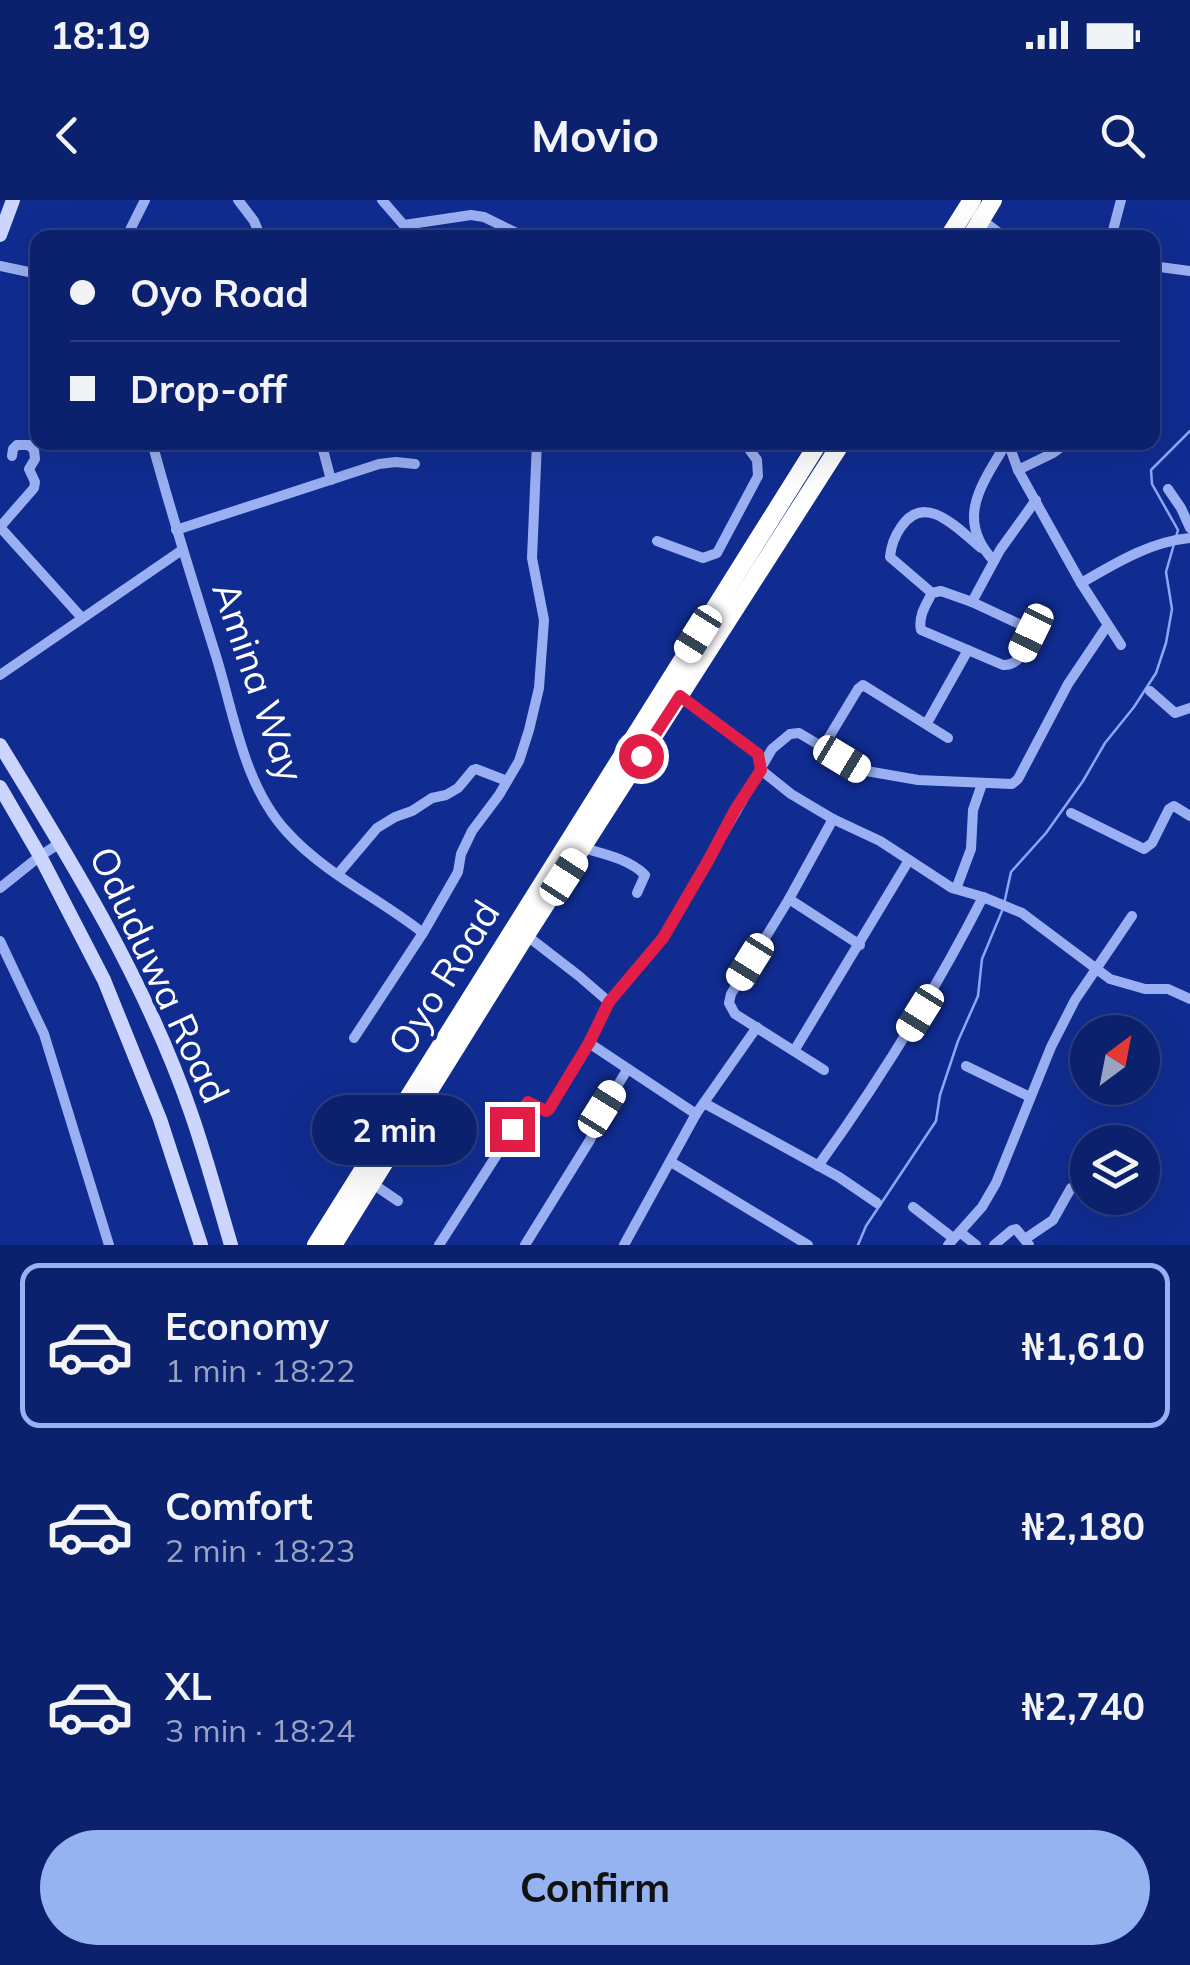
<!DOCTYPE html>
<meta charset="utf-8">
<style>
:root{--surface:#0c216d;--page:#1a2e75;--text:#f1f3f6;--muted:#9aa3c2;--line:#2c3e80;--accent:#95b2f1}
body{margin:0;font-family:Mulish,sans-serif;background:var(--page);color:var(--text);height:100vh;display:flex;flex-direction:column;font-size:38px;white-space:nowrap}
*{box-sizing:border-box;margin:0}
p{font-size:32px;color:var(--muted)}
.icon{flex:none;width:55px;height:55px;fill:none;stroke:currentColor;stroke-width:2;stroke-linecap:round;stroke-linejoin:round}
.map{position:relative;height:1045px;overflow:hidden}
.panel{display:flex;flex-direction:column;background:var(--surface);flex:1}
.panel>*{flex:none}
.banner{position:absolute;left:30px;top:30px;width:1130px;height:220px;border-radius:20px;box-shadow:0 10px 40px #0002,0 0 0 2px var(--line);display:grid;align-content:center;height:220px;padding:0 40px;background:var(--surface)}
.needle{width:65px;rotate:32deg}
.fabs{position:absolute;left:1070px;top:815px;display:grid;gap:20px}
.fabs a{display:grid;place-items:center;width:90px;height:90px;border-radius:50%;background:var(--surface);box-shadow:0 10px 40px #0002,0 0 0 2px var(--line);font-size:50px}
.end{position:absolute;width:45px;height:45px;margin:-22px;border:12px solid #e11d48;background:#fff;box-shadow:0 0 0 5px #fff}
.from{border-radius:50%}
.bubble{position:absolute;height:70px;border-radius:35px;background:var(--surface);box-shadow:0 10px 40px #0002,0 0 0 2px var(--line);font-size:32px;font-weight:700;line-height:70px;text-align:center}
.car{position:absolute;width:30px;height:60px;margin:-30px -15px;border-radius:12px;box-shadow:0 0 8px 2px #0007;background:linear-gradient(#fff 24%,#345 0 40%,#fff 0 76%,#345 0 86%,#fff 0)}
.banner b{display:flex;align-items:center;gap:35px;height:95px;font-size:38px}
.banner b+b{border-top:2px solid var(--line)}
.banner i{width:25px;height:25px;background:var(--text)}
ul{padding:18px 0 0;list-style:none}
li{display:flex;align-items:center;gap:30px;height:165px;margin:0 20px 15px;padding:0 20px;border:5px solid transparent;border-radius:20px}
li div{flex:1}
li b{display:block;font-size:38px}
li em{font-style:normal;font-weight:700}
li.current{border-color:var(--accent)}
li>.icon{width:90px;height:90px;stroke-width:1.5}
.button{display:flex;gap:20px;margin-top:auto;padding:20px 40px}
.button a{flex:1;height:115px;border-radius:60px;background:var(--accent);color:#111;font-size:40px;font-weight:700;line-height:115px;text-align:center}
.status{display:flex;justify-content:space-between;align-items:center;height:70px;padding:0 50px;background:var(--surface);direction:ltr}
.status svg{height:28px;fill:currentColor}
header{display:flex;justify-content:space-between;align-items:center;height:130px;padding:0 40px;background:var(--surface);font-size:45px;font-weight:700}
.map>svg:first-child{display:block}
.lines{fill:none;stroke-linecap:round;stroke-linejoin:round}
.stream{stroke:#8da6f7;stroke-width:2.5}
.street{stroke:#9bb0f3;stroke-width:10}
.secondary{stroke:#cbd5fd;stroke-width:14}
.highway{stroke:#fff;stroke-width:18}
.route{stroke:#e11d48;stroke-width:12}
.labels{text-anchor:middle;stroke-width:8;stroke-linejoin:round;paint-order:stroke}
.street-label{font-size:38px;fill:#fff;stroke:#102c91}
</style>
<div class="status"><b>18:19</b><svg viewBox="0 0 49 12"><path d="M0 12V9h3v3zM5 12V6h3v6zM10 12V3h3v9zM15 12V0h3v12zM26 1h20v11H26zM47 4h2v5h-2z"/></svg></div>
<header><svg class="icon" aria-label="back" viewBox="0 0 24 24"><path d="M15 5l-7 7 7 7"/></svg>Movio<svg class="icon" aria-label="search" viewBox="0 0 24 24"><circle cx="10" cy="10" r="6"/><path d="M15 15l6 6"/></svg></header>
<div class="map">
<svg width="1190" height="1045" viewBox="0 0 1190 1045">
<rect width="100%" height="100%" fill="#102c91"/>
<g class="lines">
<g class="stream">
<polyline points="1176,337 1178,330 1152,284 1151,270 1190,231"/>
<polyline points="1004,704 1011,672 1046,633 1083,581 1105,543 1134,507 1156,473 1166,443 1172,409 1166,372 1174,344"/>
<polyline points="858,1045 866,1026 936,921 940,895 958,841 978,796 982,759 1002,711"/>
</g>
<g class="street">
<polyline points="238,0 254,21 261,38"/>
<polyline points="382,0 415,38"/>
<polyline points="967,9 1006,38"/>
<polyline points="404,25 471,15 484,17 527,38"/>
<polyline points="126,38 145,0"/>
<polyline points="553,38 572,38"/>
<polyline points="1111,38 1121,0"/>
<polyline points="0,66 38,74"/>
<polyline points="1152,66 1190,71"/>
<path d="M152 242C171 314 194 385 216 456 234 514 244 586 287 632 325 674 379 698 423 733"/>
<polyline points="321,242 331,280"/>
<polyline points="1008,242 1018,270 1081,383 1121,445"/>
<polyline points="12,256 13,249 17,245 29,245 34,250 35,259 29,269 35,282 34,288 0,327 82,418"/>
<polyline points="1018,270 1053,253 1068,242"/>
<polyline points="1168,289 1181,308 1190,328"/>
<polyline points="176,330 379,264 396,262 415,264"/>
<polyline points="657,341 703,358 717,353 758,276 757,260 744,242"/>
<path d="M994 361C954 319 982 284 1007 242"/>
<path d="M1081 383C1116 363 1149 342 1190 338"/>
<path d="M941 391 972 402 1030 429 1031 433C1025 447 1021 466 1003 465L921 430C918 416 926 405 932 393Z"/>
<path d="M932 393 890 357C891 345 894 337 901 327 925 291 958 329 981 348"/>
<polyline points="972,402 1000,350 1036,300"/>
<polyline points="0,475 182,350"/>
<polyline points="1150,491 1175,513 1190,508"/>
<polyline points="680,496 758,554 761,570 791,594 833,619 880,641 952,688 983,697 1022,713 1110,779 1145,789 1168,789 1190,799"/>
<polyline points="927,523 968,450"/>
<polyline points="823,547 858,489 863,485 948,538"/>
<polyline points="1071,613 1144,649 1152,643 1169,609 1174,606 1190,616"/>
<path d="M583 648C604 654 629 659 645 675L637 693"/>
<polyline points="338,674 377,628 395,617 412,611 432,598 446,595 458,588 473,570 476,569 507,581"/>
<polyline points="0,688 40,656 60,643"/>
<polyline points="956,689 971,649 973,610 982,584"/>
<polyline points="789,699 860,745"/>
<polyline points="526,735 579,776 609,802"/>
<polyline points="0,741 44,834 109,1045"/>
<polyline points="354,838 423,733 458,672 461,654 472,631 499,595 519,561 529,530 539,488 544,420 532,358 537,242"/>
<polyline points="589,843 696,914"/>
<polyline points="794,851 909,660"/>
<polyline points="966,866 1030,897"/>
<polyline points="824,870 735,814 729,803 731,794 789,699 833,619"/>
<polyline points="704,903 839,977 877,1003"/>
<polyline points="671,962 808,1045"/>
<path d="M818 966C880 880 935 791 983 697"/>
<polyline points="373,984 398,1001"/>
<polyline points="913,1007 953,1038"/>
<polyline points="961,1033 976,1045"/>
<polyline points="1025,1039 1053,1020 1071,988"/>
<polyline points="439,1045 498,953 525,905 528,902 546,911 549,909 589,843 609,802 663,738 772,549 790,534 799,533 861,570 918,580 1012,584 1018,579 1068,484 1107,426"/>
<polyline points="525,1045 590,940 603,909 627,870"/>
<polyline points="624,1045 696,914 757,827"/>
<polyline points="948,1045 982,1007 996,983 1051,847 1075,800 1132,716"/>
<polyline points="994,1045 1012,1030 1016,1029 1029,1045"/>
</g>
<g class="secondary">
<polyline points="0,35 13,0"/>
<path d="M0 545C72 662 146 782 191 913 206 956 218 1001 231 1045"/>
<polyline points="0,587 40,656 104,780 160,919 201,1045"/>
</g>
<g class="highway">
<polyline points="948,38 972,0"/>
<polyline points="970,38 993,0"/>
<polyline points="316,1045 819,242"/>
<polyline points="333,1045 526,735 842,242"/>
</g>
</g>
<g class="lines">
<polyline class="route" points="512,929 528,902 546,911 549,909 589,843 609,802 663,738 708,661 735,610 761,570 758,554 680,496 641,556"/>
</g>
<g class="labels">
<g class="street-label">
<text transform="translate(258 482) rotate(71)" y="13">Amina Way</text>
<text transform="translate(159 775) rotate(65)" y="13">Oduduwa Road</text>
<text transform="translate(444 778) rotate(-58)" y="13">Oyo Road</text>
</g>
</g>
</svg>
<div class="fabs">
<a><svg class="needle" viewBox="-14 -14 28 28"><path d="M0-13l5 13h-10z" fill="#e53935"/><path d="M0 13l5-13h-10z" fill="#9aa3c2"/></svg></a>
<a><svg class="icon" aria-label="layers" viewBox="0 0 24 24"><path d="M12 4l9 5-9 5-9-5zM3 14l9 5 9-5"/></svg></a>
</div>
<i class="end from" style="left:641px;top:556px"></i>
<i class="end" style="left:512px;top:929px"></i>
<div class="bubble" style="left:312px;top:895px;width:165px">2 min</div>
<i class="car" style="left:1031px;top:433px;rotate:206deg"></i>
<i class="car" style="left:698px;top:434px;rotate:212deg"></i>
<i class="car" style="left:842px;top:559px;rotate:121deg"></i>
<i class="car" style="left:564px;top:677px;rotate:33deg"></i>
<i class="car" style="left:750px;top:762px;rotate:212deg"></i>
<i class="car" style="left:920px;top:813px;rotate:212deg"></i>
<i class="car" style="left:602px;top:909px;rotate:32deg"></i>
<div class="banner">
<b><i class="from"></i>Oyo Road</b>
<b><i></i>Drop-off</b>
</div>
</div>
<section class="panel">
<ul>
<li class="current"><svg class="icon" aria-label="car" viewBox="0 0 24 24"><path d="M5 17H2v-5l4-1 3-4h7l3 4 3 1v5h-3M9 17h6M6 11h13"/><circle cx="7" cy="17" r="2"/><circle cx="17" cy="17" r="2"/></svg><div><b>Economy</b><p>1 min · 18:22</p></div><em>₦1,610</em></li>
<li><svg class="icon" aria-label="car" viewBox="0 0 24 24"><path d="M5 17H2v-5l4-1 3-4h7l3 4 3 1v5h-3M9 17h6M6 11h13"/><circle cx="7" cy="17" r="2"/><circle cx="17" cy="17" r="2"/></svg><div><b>Comfort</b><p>2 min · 18:23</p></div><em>₦2,180</em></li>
<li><svg class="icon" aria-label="car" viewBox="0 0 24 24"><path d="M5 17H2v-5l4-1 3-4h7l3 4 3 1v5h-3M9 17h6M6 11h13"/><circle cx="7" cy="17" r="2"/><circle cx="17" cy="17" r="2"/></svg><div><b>XL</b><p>3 min · 18:24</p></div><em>₦2,740</em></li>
</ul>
<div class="button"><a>Confirm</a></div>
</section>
